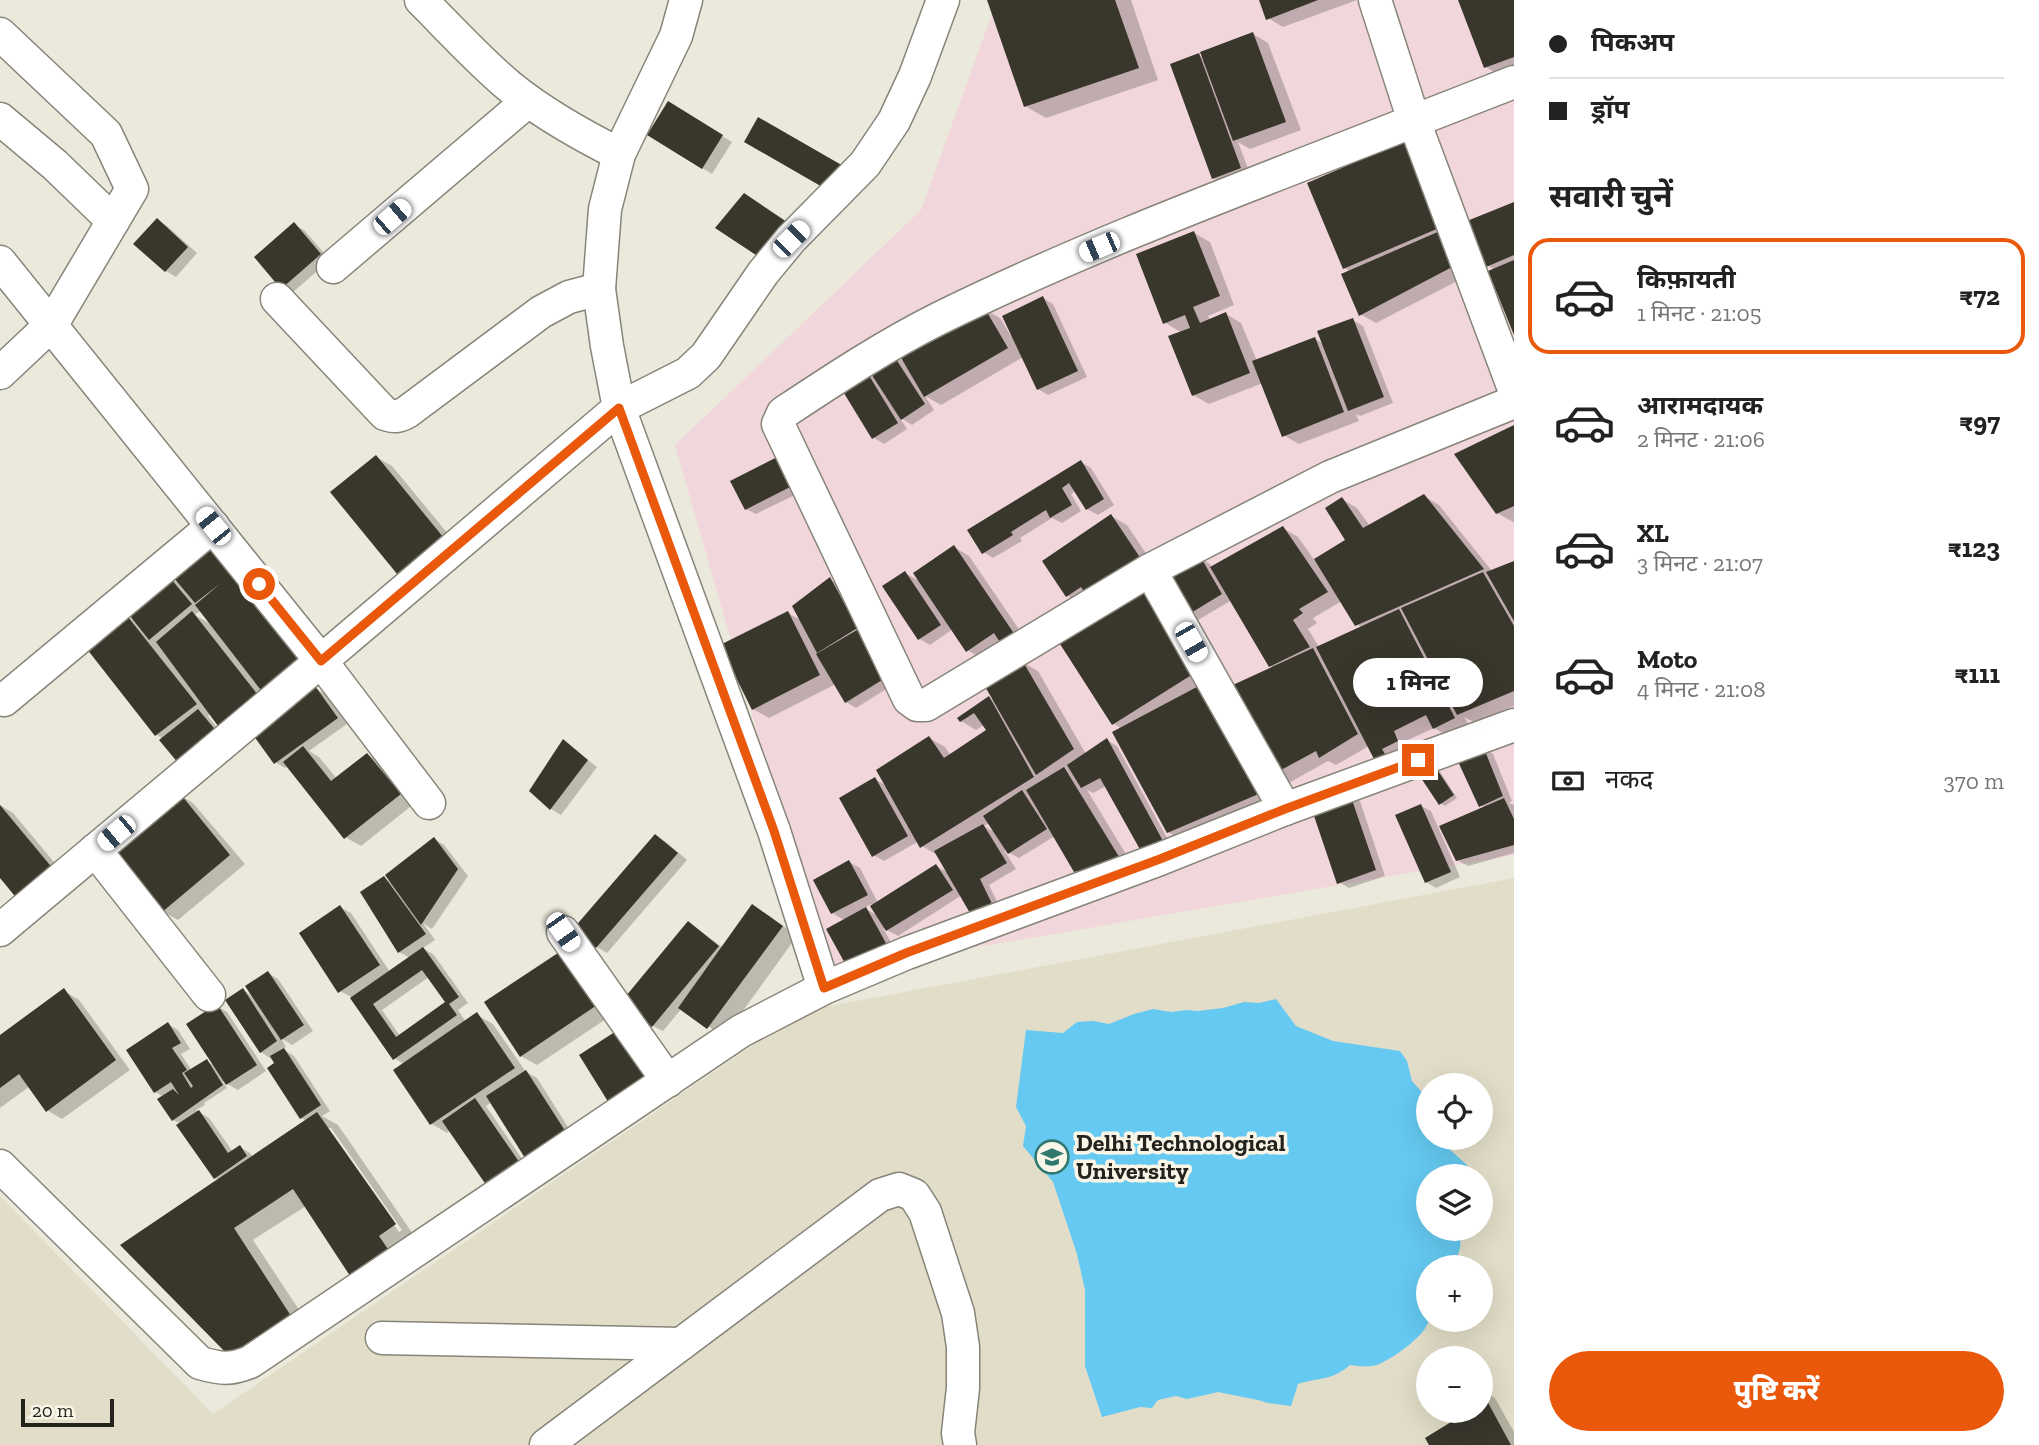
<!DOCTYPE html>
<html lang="hi">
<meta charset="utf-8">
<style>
:root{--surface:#fff;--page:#f2f2f2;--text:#222;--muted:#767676;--line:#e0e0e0;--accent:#ea580c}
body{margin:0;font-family:"Zilla Slab","Noto Sans Devanagari",serif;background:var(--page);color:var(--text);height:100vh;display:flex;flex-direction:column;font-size:26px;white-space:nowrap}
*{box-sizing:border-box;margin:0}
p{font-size:23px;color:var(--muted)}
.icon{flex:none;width:38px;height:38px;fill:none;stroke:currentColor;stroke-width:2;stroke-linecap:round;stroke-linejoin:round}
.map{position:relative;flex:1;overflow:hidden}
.side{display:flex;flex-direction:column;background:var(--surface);width:525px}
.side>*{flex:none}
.guide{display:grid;align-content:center;height:154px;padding:0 35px;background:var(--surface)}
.buttons{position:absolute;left:1416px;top:1073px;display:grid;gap:14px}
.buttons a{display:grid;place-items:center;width:77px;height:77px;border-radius:50%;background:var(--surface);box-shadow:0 7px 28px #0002;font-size:35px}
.scale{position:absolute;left:21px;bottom:18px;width:93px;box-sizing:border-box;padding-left:7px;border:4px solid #23221d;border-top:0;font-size:19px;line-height:24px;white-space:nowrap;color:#23221d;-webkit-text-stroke:5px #f9f6e8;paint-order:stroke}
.end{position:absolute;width:32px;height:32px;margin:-16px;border:9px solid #ea580c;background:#fff;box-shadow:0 0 0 4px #fff}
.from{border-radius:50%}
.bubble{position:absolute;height:49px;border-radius:24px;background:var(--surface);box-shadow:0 7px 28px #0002;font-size:23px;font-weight:800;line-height:49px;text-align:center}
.car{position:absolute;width:21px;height:42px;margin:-21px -10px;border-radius:9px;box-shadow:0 0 5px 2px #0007;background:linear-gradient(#fff 24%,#345 0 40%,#fff 0 76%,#345 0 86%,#fff 0)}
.guide b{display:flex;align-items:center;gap:24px;height:66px;font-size:26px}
.guide b+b{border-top:2px solid var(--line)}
.guide i{width:18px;height:18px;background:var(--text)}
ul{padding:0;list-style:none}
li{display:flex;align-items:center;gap:21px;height:116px;margin:0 14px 10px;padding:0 21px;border:4px solid transparent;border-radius:21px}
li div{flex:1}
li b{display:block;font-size:26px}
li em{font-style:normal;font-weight:800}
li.current{border-color:var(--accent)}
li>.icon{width:63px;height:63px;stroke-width:1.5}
h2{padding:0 35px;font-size:32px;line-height:84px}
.pay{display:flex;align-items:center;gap:18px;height:77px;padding:0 35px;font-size:26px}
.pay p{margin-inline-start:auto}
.action{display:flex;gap:14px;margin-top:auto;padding:14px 35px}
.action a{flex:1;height:80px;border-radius:42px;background:var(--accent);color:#fff;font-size:28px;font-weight:800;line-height:80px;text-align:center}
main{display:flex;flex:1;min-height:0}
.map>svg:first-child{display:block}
.industrial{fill:#f1d7db}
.built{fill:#e1ddc8;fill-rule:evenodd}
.water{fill:#65c9f1}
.shadow{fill:#0003;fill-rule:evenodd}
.building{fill:#39362c;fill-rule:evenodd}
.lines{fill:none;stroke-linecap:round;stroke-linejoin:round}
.minor-casing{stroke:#878579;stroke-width:35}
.minor{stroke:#fff;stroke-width:32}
.route{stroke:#ea580c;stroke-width:9}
.labels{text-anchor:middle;stroke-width:7;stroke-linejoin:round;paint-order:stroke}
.poi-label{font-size:24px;font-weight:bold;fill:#23221d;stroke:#f9f6e8;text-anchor:start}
</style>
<main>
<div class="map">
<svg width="1514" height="1445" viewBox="0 0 1514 1445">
<rect width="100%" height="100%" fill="#ebe9db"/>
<polygon class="industrial" points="997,0 1514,0 1514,855 826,973 675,445 921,210"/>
<path class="built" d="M1514 878V1445H0V1196L213 1414 803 1011ZM1428 1085H1480V1138H1428ZM1428 1176H1480V1228H1428ZM1428 1267H1480V1320H1428ZM1428 1358H1480V1410H1428Z"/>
<path class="water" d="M1276 999 1296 1026 1333 1041 1400 1051 1407 1061 1412 1081 1428 1099V1138H1446L1447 1147 1467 1165 1468 1176H1428V1228L1461 1229 1460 1248 1454 1267H1428L1429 1320C1425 1336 1395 1357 1379 1364 1370 1368 1360 1366 1350 1365 1332 1381 1320 1377 1298 1384L1291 1406 1268 1403 1258 1400 1218 1392 1187 1399 1176 1396 1158 1400 1152 1408 1140 1407 1102 1417 1085 1366V1290L1077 1254 1053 1182 1023 1146 1026 1126 1016 1107 1026 1030 1063 1033 1077 1022 1093 1021 1109 1024 1134 1014 1153 1009 1171 1012 1186 1010 1198 1011 1223 1008 1244 1002 1259 1003Z"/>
<g class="shadow">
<polygon points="989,0 1131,0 1158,80 1046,118 1025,106"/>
<polygon points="1261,0 1357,0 1283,27 1268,18"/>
<polygon points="1459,0 1514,0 1514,71 1501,76 1486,67"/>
<polygon points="1253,34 1268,43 1301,130 1250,149 1238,142 1250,174 1223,183 1213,178 1198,55 1204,58"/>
<polygon points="669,103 732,142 712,174 649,135"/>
<polygon points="1404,143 1419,152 1469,275 1376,323 1360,314 1351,272 1345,268"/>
<polygon points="1514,204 1514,331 1495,270 1487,265"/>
<polygon points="157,220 167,226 197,253 176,277 166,271"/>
<polygon points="294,225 304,230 330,260 292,293 282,287"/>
<polygon points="1194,233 1210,242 1234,305 1208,316 1210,321 1226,314 1241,323 1257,361 1315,339 1324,344 1353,320 1363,326 1393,403 1360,416 1356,414 1359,421 1299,444 1283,435 1263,383 1209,404 1193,395 1182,333 1164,322"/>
<polygon points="1043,298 1053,304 1087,377 1048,395 1038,389 1023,357 941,405 925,396 934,410 912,425 899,417 907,429 884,444 874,438 865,371 875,378 892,355 907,363 984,309 1000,318 1011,336"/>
<polygon points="1514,427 1514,521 1513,522 1497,513"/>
<polygon points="376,457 392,466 463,552 403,579"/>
<polygon points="1081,462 1091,468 1114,505 1098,515 1087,509 1076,491 1071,494 1081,511 1062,523 1052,518 1020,538 1022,541 993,558 983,552"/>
<polygon points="732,482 809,488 756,514 746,509"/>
<path d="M1424 496 1439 505 1492 571 1514 563V706L1474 722 1464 717 1470 727 1450 737 1434 728 1408 740 1413 750 1391 767 1375 758 1369 746 1336 765 1328 761 1287 784 1288 802 1189 844 1168 832 1122 729 1114 724 1063 644 1149 590 1225 691 1275 668 1271 666 1232 600 1193 623 1183 617 1200 558 1210 564 1212 568 1283 528 1298 537 1315 561 1347 540 1342 499 1357 508 1370 526ZM1342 601 1357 624 1362 628 1319 647 1308 629 1317 623 1313 618Z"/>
<polygon points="1111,516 1127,525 1158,571 1083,605 1068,596"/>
<path d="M210 538 275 708 211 713 208 716 227 740 163 739 157 735 124 614 136 621 166 575 181 584ZM201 610 212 625 195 615Z"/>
<polygon points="954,547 969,556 1029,644 983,659 967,650 953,629 930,645 920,639 905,573 921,582"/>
<polygon points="830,580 840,585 891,686 856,708 846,702 836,684 769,718 753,709 788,613 802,621"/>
<path d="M1022 662 1038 671 1086 754 1107 740 1117 746 1172 847 1153 857 1106 786 1093 793 1087 790 1135 869 1091 880 1075 870 1055 836 1019 858 1004 850 1016 869 989 885 1004 916 962 895 898 936 883 928 896 951 832 913 849 862 860 868 878 903 936 866 949 873 937 855 922 846 919 841 884 861 873 855 875 779 888 787 929 738 945 747 951 756 988 731 984 725 976 730 961 721 989 698 997 703ZM990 823 996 833 984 826ZM871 904 879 916 864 908Z"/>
<polygon points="315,688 325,694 347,724 309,751 319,757 337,779 368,755 383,764 415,803 361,846 345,837 288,766 285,768 275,762"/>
<polygon points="564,742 597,767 561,815 551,809 531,790"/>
<polygon points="1483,748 1493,754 1512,801 1509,803 1514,805 1514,853 1468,866 1457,860 1485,808 1481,805"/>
<polygon points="1434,767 1439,770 1457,798 1445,806 1440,803"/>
<polygon points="178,794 193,803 245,864 178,920 162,911"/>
<polygon points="1350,796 1360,801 1385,876 1349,888 1339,882"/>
<polygon points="0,805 13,813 74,886 0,876"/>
<polygon points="1421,806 1431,811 1460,877 1436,888 1426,882"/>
<polygon points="656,836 666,842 687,860 607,953 597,947"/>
<path d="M434 839 444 845 468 876 432 929 423 923 435 940 423 948 434 955 468 1003 458 1010 466 1022 477 1015 493 1024 526 1072 537 1078 580 1146 492 1102 486 1106 533 1175 450 1130 447 1133 432 1124 404 1064 394 1058 351 997 340 991V907L351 913 390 972 410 958 399 952 384 878 394 884ZM429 977 447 1003 400 1036 382 1010Z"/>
<polygon points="768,915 797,936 724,1037 682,1008 663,1031 653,1026 689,923 723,948"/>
<polygon points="564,951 615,1013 537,1065 521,1056"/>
<path d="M268 973 278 979 313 1031 292 1045 281 1038 286 1047 283 1049 294 1056 330 1111 322 1116 338 1125 415 1237 412 1267 306 1206 253 1240 313 1331 255 1371 219 1180 215 1178 181 1124 173 1120 164 1097 155 1092 168 1024 178 1030 190 1049 181 1054 192 1071 207 1061 216 1067 217 1006 227 1012 266 1071 238 1090 222 1081 227 1088 204 1103 205 1105 196 1110 209 1118 233 1152 240 1147 250 1153 253 1157 307 1121 301 1118 277 1063 261 1052 243 990 254 997ZM327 1128H331L402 1230 399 1232Z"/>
<polygon points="64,991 79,1000 130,1070 62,1119 47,1110 30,1086 0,1108 0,1037"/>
<polygon points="1480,1389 1495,1398 1514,1432 1514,1445 1431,1445 1480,1410"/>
</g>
<g class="building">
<polygon points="987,0 1115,0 1139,68 1024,107"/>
<polygon points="1259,0 1318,0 1266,20"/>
<polygon points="1458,0 1514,0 1514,57 1484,68"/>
<polygon points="1253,32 1286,122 1233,141 1200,52"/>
<polygon points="1199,53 1241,168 1212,179 1170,64"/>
<polygon points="668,101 723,135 702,169 647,135"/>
<polygon points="758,117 845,167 831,192 744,142"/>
<polygon points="1404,141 1413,163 1429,182 1421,185 1439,228 1343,269 1307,183"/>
<polygon points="744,193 787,222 759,257 715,228"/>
<polygon points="1514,202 1514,255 1486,267 1467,221"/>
<polygon points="157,218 188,247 165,272 133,244"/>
<polygon points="294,222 321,254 281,289 254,257"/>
<polygon points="1194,231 1220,296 1193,307 1200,323 1226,312 1250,373 1192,396 1168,336 1190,328 1185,315 1163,324 1136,254"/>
<polygon points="1440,231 1454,266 1359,316 1341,274"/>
<polygon points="1514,260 1514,335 1488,271"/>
<polygon points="1043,296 1078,371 1037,390 1002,316"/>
<polygon points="984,307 1008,348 924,397 900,356"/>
<polygon points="1353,318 1384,397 1348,411 1317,331"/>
<polygon points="1315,337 1344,412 1282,437 1252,361"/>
<polygon points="892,353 925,404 901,420 868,369"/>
<polygon points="865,369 898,423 872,439 839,385"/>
<polygon points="1514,425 1514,506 1496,514 1454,454"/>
<polygon points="785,453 800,482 745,510 730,481"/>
<polygon points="376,455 448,543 402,580 330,492"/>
<polygon points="1081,460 1104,499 1086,510 1069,483 1062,488 1072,505 1050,518 1046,510 1011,532 1013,535 982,554 967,530"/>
<polygon points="1424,494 1484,569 1355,626 1314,559 1345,540 1325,508 1342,497 1363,528"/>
<polygon points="1111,514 1143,562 1089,599 1081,587 1066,597 1042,561"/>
<polygon points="1283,526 1328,592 1299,609 1303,613 1293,620 1310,647 1269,667 1210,567"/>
<polygon points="210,536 307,663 267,698 195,605 221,583 195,603 168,571"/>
<polygon points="954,545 1015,635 1001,644 994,633 966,652 913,573"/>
<polygon points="1200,556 1222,594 1181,619 1159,581"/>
<polygon points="1514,561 1514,621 1486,572"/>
<polygon points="905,571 941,625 918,640 882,586"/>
<polygon points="1483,572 1514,626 1514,691 1457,715 1401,608"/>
<polygon points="166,573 192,604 149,640 123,607"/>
<polygon points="830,577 849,612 857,607 867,622 817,653 792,606"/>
<polygon points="1149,588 1201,669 1112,725 1060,644"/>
<polygon points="1399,609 1455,718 1433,729 1426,715 1394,731 1398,741 1382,749 1385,754 1374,759 1316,647"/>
<polygon points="192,611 261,699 221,730 156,642"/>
<polygon points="788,611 820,675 752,710 720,645"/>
<polygon points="124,612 197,704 155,736 83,644"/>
<polygon points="857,630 882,680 845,703 816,654"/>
<polygon points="1313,648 1358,734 1319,758 1316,751 1270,776 1224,689"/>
<polygon points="1022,660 1074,749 1036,775 983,683"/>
<polygon points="1210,680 1268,790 1167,833 1112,732"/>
<polygon points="315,686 338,718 274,764 251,732"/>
<polygon points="989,696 1034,777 920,848 876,770 929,736 944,758 986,730 974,713 960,722 957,718"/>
<polygon points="198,709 218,733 179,764 159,740"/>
<polygon points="1107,738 1163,841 1142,853 1100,778 1081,788 1067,765"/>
<polygon points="563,739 588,760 550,810 529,791"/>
<polygon points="303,746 331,781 367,753 401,794 344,839 283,762"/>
<polygon points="1483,746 1503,796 1479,807 1455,755"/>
<polygon points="1434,765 1454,795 1439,805 1419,775"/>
<polygon points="1064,767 1121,860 1074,872 1026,790"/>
<polygon points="875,777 908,836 872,857 839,798"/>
<polygon points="1022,790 1047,829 1008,854 983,816"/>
<polygon points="178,791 230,855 161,913 108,849"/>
<polygon points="1350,794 1376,870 1337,884 1311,807"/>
<polygon points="1504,798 1514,819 1514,845 1456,861 1439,826"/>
<polygon points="1421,804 1451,872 1425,883 1395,815"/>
<polygon points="0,805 59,876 23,906 0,878"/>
<polygon points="983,824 1007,863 980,879 995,910 974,920 934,851"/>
<polygon points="655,834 678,853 596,948 573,929"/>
<polygon points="434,837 458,869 421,925 385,875"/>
<polygon points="849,860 868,895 831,914 813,880"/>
<polygon points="936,864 953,890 886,931 870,906"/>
<polygon points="384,876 426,934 398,953 360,892"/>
<polygon points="752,904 783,926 707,1029 678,1008"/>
<polygon points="340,905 380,965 338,993 299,933"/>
<polygon points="866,907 887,945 847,967 826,929"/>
<polygon points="688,921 719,946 652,1027 621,1002"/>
<path d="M423 947 459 997 449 1004 457 1015 393 1060 350 998ZM422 970 445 1002 396 1037 373 1004Z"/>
<polygon points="564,949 600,1003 520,1057 484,1002"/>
<polygon points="268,971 304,1025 281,1040 245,986"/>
<polygon points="64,988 116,1060 46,1112 19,1074 0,1088 0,1035"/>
<polygon points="243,988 277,1041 260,1053 225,1000"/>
<polygon points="217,1004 257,1065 226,1085 186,1024"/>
<polygon points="477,1012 515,1068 430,1125 393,1070"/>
<polygon points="168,1022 181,1043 172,1048 187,1070 182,1073 191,1088 193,1086 184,1073 207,1059 223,1085 172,1121 157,1099 173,1089 179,1095 171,1082 154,1093 126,1050"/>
<polygon points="621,1028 655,1080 612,1108 579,1055"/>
<polygon points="284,1048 321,1105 300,1119 267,1068 274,1063 270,1056"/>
<polygon points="526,1070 571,1140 530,1166 486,1096"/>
<polygon points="475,1098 524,1169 491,1192 442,1121"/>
<polygon points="199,1110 228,1153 240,1145 247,1156 214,1179 176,1125"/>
<polygon points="317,1112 396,1224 379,1236 392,1255 354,1282 293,1189 234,1228 293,1319 233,1360 120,1245"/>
<polygon points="1480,1388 1511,1445 1429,1445 1425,1438 1451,1422 1444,1410 1480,1410"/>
</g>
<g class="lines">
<defs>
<g id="minor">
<path d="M421 0C450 29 478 60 509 86 542 113 581 135 619 154L676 36 686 0"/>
<polyline points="1375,0 1414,121 1514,82"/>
<polyline points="0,34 106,134 132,189 52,324 0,373"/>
<polyline points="0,119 55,165 113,221"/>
<polyline points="619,154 605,209 599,289 607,346 619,408 774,831 824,988"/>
<polyline points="0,262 321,661 429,803"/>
<polyline points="333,267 528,101"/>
<path d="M277 299 385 414C394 417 399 417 407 412L541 312 569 297 599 289"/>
<path d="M1514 389 1414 121C1254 184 1092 243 938 319 884 346 833 380 783 413L778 424 909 699 917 705H926L1150 570 1330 477 1514 402"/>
<polyline points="1150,570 1285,809"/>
<polyline points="4,700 213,526"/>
<polyline points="95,850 209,995"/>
<polyline points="0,930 321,661 619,408 688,373 706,356 763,273 791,239 865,164 894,121 915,76 943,0"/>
<polyline points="563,932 668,1081"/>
<path d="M0 1166 200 1363C221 1369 230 1370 250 1362L741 1031 824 988 907 953 1160 859 1285 809 1514 725"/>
<polyline points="382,1338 681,1344"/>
<polyline points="546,1445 880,1195 899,1189 914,1195 925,1212 958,1313 963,1347 963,1388 958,1433 960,1445"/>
</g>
</defs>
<use href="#minor" class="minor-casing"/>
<use href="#minor" class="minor"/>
</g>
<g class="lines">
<polyline class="route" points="259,584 321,661 619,408 774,831 824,988 906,953 1160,859 1285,809 1418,760"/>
</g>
<defs>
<symbol id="university-ring" viewBox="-11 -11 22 22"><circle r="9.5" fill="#f9f6e8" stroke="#31786f" stroke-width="1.5"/><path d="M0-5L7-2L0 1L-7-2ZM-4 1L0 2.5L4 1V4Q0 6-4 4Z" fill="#31786f"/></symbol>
</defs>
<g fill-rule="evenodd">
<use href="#university-ring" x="1033" y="1138" width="38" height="38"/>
</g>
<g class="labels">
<g class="poi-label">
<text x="1076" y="1151">Delhi Technological<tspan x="1076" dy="28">University</tspan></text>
</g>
</g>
</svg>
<div class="buttons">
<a><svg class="icon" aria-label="locate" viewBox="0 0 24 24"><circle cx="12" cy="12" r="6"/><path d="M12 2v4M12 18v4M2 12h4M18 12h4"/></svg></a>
<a><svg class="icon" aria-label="layers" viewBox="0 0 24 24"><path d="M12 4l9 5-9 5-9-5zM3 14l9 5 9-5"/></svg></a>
<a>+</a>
<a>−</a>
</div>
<div class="scale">20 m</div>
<i class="end from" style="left:259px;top:584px"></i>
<i class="end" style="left:1418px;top:760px"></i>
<div class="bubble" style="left:1353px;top:658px;width:130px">1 मिनट</div>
<i class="car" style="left:392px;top:217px;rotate:49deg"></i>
<i class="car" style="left:791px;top:239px;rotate:45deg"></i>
<i class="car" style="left:1099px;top:247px;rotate:247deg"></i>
<i class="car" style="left:213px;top:526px;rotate:321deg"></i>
<i class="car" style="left:1191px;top:642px;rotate:150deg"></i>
<i class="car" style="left:116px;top:833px;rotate:230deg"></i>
<i class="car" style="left:563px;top:932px;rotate:145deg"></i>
</div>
<section class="side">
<div class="guide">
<b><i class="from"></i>पिकअप</b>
<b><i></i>ड्रॉप</b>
</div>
<h2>सवारी चुनें</h2>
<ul>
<li class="current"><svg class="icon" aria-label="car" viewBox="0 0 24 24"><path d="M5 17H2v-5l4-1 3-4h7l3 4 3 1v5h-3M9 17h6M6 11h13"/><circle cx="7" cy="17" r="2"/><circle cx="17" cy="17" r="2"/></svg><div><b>किफ़ायती</b><p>1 मिनट · 21:05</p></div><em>₹72</em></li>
<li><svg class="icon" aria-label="car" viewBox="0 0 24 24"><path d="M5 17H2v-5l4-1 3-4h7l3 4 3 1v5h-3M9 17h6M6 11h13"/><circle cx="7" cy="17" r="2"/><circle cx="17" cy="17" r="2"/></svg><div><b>आरामदायक</b><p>2 मिनट · 21:06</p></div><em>₹97</em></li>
<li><svg class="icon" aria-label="car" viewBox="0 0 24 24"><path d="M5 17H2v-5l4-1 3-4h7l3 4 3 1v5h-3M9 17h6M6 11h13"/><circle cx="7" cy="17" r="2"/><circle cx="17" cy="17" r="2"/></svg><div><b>XL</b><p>3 मिनट · 21:07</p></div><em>₹123</em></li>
<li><svg class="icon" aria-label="car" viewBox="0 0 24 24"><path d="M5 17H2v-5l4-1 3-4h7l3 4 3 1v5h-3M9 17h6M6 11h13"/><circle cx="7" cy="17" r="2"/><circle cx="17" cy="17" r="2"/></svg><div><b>Moto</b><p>4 मिनट · 21:08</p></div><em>₹111</em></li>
</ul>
<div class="pay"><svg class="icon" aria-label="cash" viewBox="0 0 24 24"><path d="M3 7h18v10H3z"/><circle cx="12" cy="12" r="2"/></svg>नकद<p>370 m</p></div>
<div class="action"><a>पुष्टि करें</a></div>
</section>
</main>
